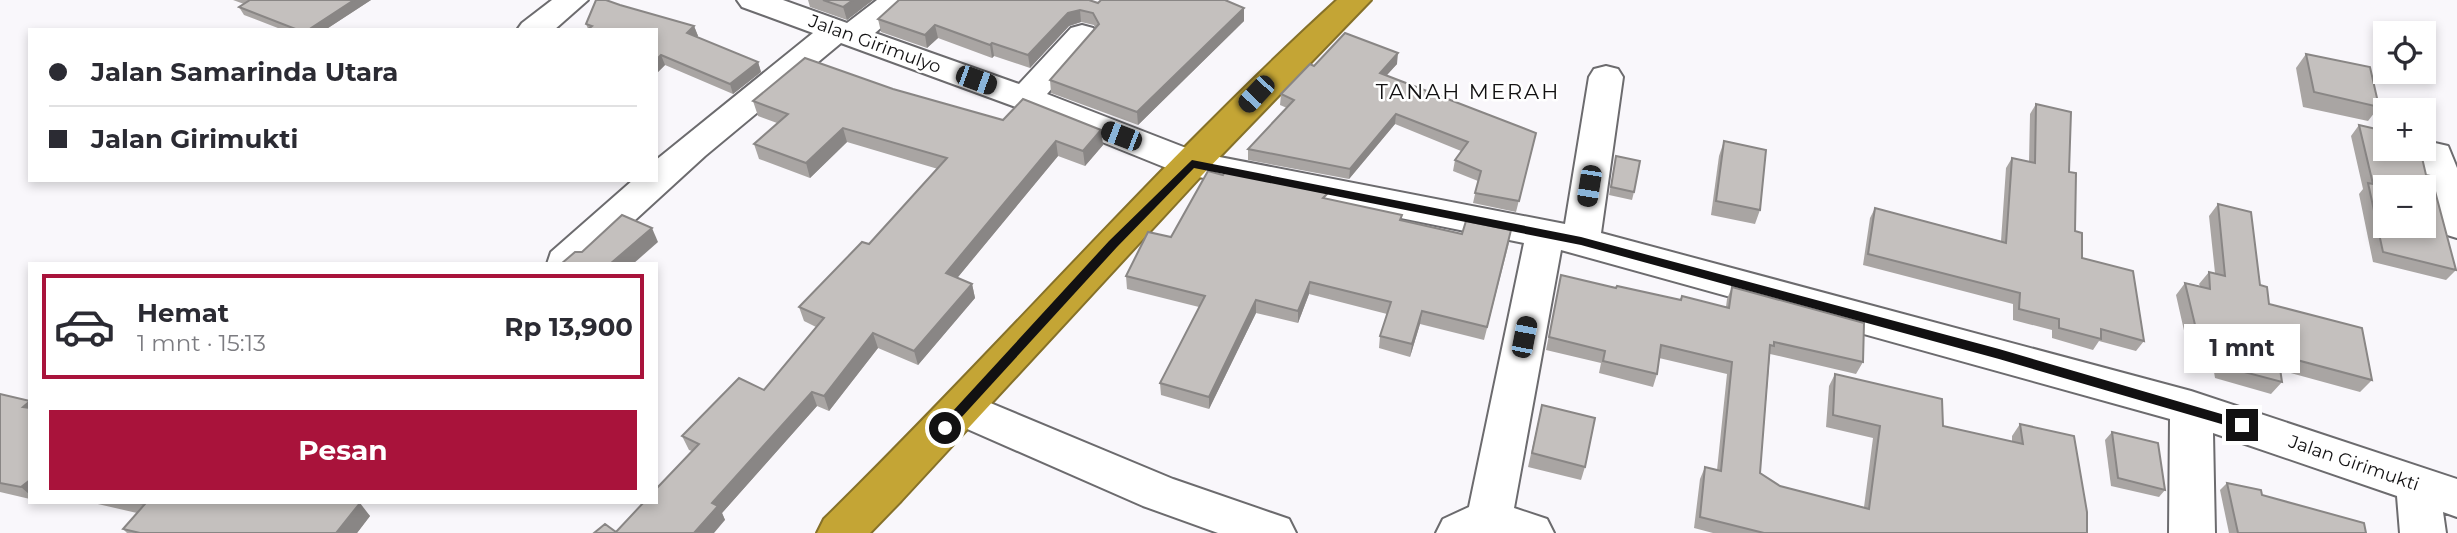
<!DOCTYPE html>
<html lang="id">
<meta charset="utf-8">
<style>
:root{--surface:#fff;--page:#f2f2f3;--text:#2b2b33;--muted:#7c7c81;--line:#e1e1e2;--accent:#a9133b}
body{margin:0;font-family:Montserrat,sans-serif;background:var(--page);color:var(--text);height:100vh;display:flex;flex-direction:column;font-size:26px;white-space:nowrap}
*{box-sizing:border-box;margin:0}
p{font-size:23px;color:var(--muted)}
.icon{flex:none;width:38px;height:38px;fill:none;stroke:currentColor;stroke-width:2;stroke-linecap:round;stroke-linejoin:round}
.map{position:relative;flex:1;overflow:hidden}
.details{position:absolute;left:28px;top:262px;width:630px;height:242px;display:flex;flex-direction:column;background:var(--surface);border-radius:0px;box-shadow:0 4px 10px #0003}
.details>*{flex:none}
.banner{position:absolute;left:28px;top:28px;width:630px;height:154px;border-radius:0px;box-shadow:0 4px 10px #0003;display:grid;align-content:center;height:154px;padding:0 21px;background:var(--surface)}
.fabs{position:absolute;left:2373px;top:21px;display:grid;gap:14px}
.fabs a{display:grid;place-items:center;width:63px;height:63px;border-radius:0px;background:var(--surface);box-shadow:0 4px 10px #0003;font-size:35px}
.end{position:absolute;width:32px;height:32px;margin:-16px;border:9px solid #121112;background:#fff;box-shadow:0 0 0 4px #fff}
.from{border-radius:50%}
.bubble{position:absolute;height:49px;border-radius:0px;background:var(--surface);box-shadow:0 4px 10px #0003;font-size:23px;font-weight:700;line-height:49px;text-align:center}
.car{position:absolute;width:21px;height:42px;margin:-21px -10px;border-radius:9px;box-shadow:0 0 5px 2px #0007;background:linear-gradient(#222 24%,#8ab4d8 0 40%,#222 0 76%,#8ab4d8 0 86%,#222 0)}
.banner b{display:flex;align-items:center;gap:24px;height:66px;font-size:26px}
.banner b+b{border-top:2px solid var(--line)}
.banner i{width:18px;height:18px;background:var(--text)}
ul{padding:12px 0 0;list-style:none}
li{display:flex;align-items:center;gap:21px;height:105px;margin:0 14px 10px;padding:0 7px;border:4px solid transparent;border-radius:0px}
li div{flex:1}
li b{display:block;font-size:26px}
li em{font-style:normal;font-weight:700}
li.current{border-color:var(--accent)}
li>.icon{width:63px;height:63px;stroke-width:1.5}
.button{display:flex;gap:14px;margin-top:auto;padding:14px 21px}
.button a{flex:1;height:80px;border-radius:0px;background:var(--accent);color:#fff;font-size:28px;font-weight:700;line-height:80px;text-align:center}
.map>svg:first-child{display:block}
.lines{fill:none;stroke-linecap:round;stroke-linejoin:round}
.minor-casing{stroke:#6c6b6e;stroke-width:4}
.highway-casing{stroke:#867129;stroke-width:4}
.minor{fill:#fff;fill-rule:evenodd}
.highway{fill:#c4a535;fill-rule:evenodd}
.wall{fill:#a9a5a3}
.shaded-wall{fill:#898685}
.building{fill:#c4c0be;stroke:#898685;stroke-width:2;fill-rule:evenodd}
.route{fill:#121112}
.labels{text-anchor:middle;stroke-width:5;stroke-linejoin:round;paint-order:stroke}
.street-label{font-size:18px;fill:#121112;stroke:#fff}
.quarter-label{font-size:21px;letter-spacing:2px;fill:#121112;stroke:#fff}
</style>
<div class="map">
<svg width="2457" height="533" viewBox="0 0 2457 533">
<rect width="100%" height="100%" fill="#f9f7fb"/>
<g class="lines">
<defs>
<g id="minor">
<polygon points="552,0 588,0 554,30 517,30 522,23"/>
<polygon points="737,0 783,0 847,23 877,0 913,0 875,33 1019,84 1071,28 1082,25 1093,28 1098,35 1093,42 1047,94 1199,153 1565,224 1589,77 1594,69 1606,66 1618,69 1623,77 1601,233 2191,391 2457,479 2457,517 2443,512 2446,533 2400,533 2397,496 2213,433 2215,533 2169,533 2170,419 1561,250 1514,508 1547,519 1554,533 1436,533 1443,519 1469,507 1524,243 1179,173 1013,106 841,43 705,156 587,264 547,264 551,252 633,180 656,180 656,160 813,33 742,7"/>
<polygon points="2435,143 2448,146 2457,168 2457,238 2444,234 2438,225 2417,155 2424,146"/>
<polygon points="964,392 1173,479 1289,519 1296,533 1218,533 1143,506 949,421 943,409 949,397"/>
</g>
<path id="highway" d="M1337 0H1371L1203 174 901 501 870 533H817L824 519C998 349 1157 164 1337 0Z"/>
</defs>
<use href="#minor" class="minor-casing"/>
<use href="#highway" class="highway-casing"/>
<use href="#minor" class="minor"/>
<use href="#highway" class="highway"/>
</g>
<g class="wall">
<polygon points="233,0 371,0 325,30 283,30 244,15 239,7 244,4"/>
<polygon points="808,0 873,0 847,20 810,7"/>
<polygon points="1098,3 1244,8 1244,21 1138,125 1051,93 1050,80 1095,28 1094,25 1081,22 1069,26 1030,68 994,56 992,58 938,38 927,48 881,32 878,19"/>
<polygon points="620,5 694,26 698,36 696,37 758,62 761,72 733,94 665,65 658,72 656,71 656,30 588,29 586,24"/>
<polygon points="2306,54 2379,107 2368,121 2303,107 2296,68"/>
<polygon points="1397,64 1386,75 1536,133 1516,212 1473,203 1478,181 1453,171 1455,160 1461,151 1395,124 1349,179 1248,160 1248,149 1287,108 1280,105 1281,94 1314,66"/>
<polygon points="893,89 1003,120 1101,130 1103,145 1085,166 1058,156 957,278 972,284 975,298 918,365 878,348 829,411 817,406 722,513 725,520 616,532 692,451 689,450 682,436 764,390 816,327 804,321 799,307 869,244 938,169 847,142 810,178 759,159 754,144 777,123 758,116 753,101"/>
<polygon points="2036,104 2069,172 2075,231 2082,258 2144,341 2136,351 2099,341 2093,350 2052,338 2052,330 2013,320 2013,304 1863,265 1870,218 1875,208 2001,241 2006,168 2012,158 2029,162 2030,114"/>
<polygon points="2359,125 2426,175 2456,270 2446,280 2373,262 2359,194 2363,189 2351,136"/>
<polygon points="1724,141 1760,210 1755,224 1711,215 1719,156"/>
<polygon points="1616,156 1634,192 1632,200 1609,195"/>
<polygon points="1327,199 1401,221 1462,234 1509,243 1484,340 1420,324 1410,357 1379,348 1380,336 1387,314 1309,294 1298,323 1256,313 1209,409 1161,395 1160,383 1199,307 1127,289 1126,276 1171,237"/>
<polygon points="2218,204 2269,304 2372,380 2360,392 2280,370 2282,382 2271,394 2215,378 2214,372 2192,366 2176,295 2185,283 2200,286 2199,284 2209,272 2215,273 2209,216"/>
<polygon points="1561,275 1616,288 1680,300 1682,296 1726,307 1727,299 1732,287 1863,362 1856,374 1770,354 1760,473 1780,486 1864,507 1873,438 1826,427 1829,386 1835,374 1943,426 2012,442 2012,436 2020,424 2087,533 1713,533 1694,528 1700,479 1705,467 1717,470 1727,374 1659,358 1657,374 1653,387 1599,373 1601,363 1546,350"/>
<polygon points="0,394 30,401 30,499 0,492"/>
<polygon points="1542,405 1585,467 1581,480 1528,467"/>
<polygon points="2112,432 2165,490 2159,497 2111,486 2105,440"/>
<polygon points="2227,483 2262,495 2366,533 2229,533 2220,490"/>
<polygon points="89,502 356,502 370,516 357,533 127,533 123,529 137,513"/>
</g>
<g class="shaded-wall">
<polygon points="354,0 371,0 325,30 308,30"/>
<polygon points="853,0 873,0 847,20 843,7"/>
<polygon points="1244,8 1244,21 1138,125 1137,112"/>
<polygon points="1080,10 1081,22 1069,26 1030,68 1028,55 1068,13"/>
<polygon points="935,25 938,38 927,48 925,35"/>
<polygon points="694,26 698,36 690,43 687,33"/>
<polygon points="992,43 994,56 992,58 990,45"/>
<polygon points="1398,53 1397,64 1379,84 1380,73"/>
<polygon points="661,55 665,65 658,72 656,68 656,60"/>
<polygon points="758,62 761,72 733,94 730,84"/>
<polygon points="1396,114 1395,124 1349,179 1350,169"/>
<polygon points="843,128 847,142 810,178 806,163"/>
<polygon points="1101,130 1103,145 1085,166 1083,151"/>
<polygon points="1056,141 1058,156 949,288 946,273"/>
<polygon points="652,228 658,242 633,264 610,264"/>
<polygon points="1310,282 1309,294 1298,323 1298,311"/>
<polygon points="972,284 975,298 918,365 914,351"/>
<polygon points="1256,300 1256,313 1209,409 1209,397"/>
<polygon points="1422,311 1420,324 1410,357 1412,344"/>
<polygon points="873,333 878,348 829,411 824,396"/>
<polygon points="812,392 817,406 722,513 725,520 714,533 694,533 712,503"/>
<polygon points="30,401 30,413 23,407"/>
<polygon points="29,480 30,480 30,495 21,487"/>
<polygon points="360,503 370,516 357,533 336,533"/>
</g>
<g class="building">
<polygon points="250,0 354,0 308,30 298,30 239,7"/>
<polygon points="596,0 606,0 620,5 694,26 687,33 758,62 730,84 661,55 656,60 656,30 587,30 592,26 586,24"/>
<polygon points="823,0 853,0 843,7"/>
<polygon points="899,0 1089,0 1098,3 1101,0 1225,0 1244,8 1137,112 1050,80 1099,24 1093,13 1080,10 1068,13 1028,55 992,43 990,45 935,25 925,35 878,19"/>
<polygon points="1345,33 1398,53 1380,73 1536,133 1519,201 1475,193 1481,171 1455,160 1468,142 1396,114 1350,169 1248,149 1294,100 1281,94 1310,64 1314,66"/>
<polygon points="2306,54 2370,67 2379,107 2314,92"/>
<polygon points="805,58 893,89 1003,120 1023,99 1101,130 1083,151 1056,141 946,273 972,284 914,351 873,333 824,396 812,392 712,503 718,506 694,533 594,533 605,524 616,532 644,502 656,502 656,489 699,444 682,436 739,378 764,390 824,318 799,307 862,242 869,244 947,158 843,128 806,163 754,144 788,114 753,101"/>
<polygon points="2036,104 2071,112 2069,172 2076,173 2075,231 2082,233 2082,258 2133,271 2144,341 2101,329 2101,339 2059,328 2059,319 2019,309 2020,293 1868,254 1875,208 2006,243 2012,158 2035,163"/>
<path d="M2359 125 2385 131V149H2420L2426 175 2431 176 2456 270 2383 252 2368 183 2373 184ZM2385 187H2424V226H2385Z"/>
<polygon points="1724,141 1766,150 1760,210 1716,201"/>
<polygon points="1616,156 1640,161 1634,192 1611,187"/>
<polygon points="1208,171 1223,175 1225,172 1328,193 1323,198 1402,215 1400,220 1462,234 1466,221 1511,230 1487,327 1422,311 1412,344 1380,336 1391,302 1310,282 1298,311 1256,300 1209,397 1160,383 1205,296 1126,276 1148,232 1171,237"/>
<polygon points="2218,204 2251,212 2260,285 2267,287 2269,304 2362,328 2372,380 2278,355 2282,382 2225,367 2224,360 2202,354 2185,283 2210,289 2209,272 2225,276"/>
<polygon points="622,215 652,228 610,264 561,264 575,252 582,252"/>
<polygon points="1561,275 1616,288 1617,286 1681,300 1682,296 1729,308 1732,287 1864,323 1863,362 1774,342 1774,346 1770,345 1760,473 1780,486 1869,509 1880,426 1833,415 1835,374 1942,399 1943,426 2023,444 2020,424 2074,436 2087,512 2087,533 1764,533 1700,517 1705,467 1721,471 1732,362 1661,345 1657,374 1603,361 1605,351 1549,337"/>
<polygon points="0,394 30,401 23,407 30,408 30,480 21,487 0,483"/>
<polygon points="1542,405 1595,418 1585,467 1532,453"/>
<polygon points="2112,432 2158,443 2165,490 2118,478"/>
<polygon points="2227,483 2261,490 2262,495 2364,523 2366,533 2238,533"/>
<polygon points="135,502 354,502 360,503 336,533 140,533 123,529 145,504"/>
</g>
<polygon class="route" points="1192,160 1581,237 1999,349 2242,420 2248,425 2242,430 1999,359 1581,245 1194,168 1117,247 949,431 941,431 941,424 1109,241"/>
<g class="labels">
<g class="street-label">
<text transform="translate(875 44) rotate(20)" y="6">Jalan Girimulyo</text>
<text transform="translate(2354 463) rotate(19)" y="6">Jalan Girimukti</text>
</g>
<g class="quarter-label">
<text x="1468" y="99">TANAH MERAH</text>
</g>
</g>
</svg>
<div class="fabs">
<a><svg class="icon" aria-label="locate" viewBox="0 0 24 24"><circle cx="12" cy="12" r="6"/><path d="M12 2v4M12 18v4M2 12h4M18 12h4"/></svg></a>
<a>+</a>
<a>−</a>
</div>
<i class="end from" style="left:945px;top:428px"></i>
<i class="end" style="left:2242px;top:425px"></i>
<div class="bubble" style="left:2184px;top:324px;width:116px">1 mnt</div>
<i class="car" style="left:976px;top:80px;rotate:110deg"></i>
<i class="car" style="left:1256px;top:94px;rotate:223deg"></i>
<i class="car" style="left:1121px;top:136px;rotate:291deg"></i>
<i class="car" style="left:1589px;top:186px;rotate:189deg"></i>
<i class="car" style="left:1524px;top:337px;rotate:11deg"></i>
<div class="banner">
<b><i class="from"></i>Jalan Samarinda Utara</b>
<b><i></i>Jalan Girimukti</b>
</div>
<section class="details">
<ul>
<li class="current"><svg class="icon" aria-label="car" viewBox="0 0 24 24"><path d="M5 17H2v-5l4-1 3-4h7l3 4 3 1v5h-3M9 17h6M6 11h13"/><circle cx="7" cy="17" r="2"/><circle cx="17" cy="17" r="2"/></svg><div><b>Hemat</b><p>1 mnt · 15:13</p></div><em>Rp 13,900</em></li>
</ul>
<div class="button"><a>Pesan</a></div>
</section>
</div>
